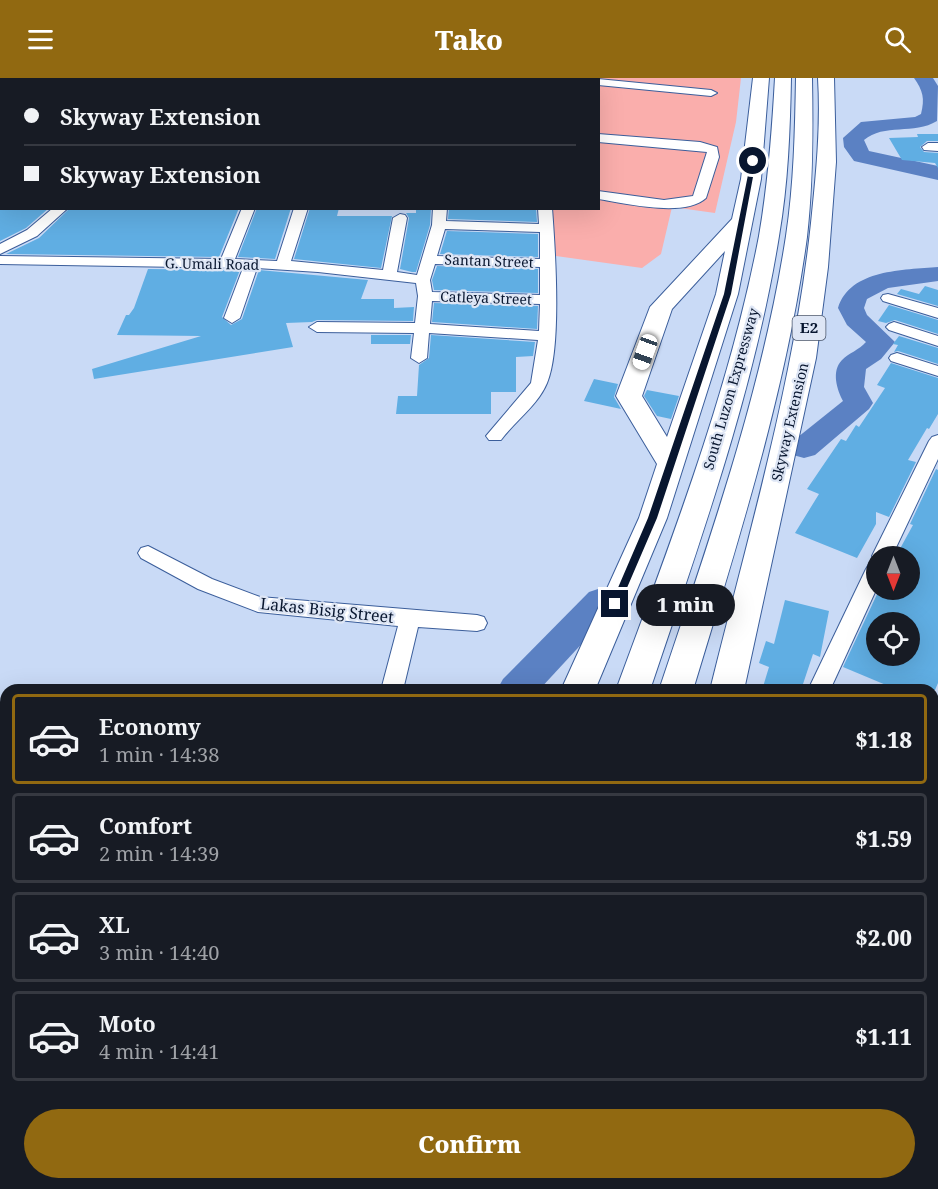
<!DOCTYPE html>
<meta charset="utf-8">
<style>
:root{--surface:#171b24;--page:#20242c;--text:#f1f3f6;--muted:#9ea1a6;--line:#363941;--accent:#916911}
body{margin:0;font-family:"Noto Serif",serif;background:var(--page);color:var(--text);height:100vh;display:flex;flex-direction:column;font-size:22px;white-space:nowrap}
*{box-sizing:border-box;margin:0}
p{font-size:20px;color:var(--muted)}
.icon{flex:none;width:33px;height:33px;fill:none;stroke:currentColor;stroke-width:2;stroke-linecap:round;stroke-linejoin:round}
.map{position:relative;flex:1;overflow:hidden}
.side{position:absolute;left:0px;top:606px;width:939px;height:506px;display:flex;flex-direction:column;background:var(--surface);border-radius:18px 18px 0 0;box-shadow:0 6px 24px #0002}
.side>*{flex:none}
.hud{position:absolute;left:0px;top:0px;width:600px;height:132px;box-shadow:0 6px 24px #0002;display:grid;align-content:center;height:132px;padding:0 24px;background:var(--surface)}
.needle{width:39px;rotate:180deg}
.controls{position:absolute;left:866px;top:468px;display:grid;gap:12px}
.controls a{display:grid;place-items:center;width:54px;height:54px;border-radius:50%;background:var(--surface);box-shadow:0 6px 24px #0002;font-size:30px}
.end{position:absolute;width:27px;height:27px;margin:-14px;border:8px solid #08162f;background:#fff;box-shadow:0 0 0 3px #fff}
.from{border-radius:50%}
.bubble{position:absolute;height:42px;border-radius:21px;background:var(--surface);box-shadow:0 6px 24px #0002;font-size:20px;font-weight:800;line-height:42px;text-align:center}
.car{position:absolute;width:18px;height:36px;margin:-18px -9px;border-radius:8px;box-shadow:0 0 4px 2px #0007;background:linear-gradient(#fff 24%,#345 0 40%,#fff 0 76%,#345 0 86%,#fff 0)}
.hud b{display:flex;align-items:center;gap:21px;height:57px;font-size:22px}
.hud b+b{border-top:2px solid var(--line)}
.hud i{width:15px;height:15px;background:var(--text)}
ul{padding:10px 0 0;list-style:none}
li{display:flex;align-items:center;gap:18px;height:90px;margin:0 12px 9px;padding:0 12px;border:3px solid var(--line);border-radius:6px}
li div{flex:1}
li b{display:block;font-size:22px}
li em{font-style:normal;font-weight:800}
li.active{border-color:var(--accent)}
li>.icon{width:54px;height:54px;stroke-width:1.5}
.button{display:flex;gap:12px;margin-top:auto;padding:12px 24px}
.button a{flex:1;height:69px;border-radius:36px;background:var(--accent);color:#fff;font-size:24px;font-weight:800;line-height:69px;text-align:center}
header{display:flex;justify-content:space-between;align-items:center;height:78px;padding:0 24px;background:var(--accent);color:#fff;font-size:27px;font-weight:800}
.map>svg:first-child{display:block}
.green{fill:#faaeac}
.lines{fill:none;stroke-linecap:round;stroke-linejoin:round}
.river{fill:#5b81c3;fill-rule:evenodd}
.building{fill:#60aee3;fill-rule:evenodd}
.minor-casing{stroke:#3b5e9b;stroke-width:2}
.highway-casing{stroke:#3b5e9b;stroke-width:2}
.minor{fill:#fff;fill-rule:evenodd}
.highway{fill:#fff;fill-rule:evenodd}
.route{fill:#08162f}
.labels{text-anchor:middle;stroke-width:4.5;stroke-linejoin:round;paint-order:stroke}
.far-street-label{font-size:14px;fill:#08162f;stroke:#dee6f5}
.shield{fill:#dee6f5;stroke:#48546a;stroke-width:1.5}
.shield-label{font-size:15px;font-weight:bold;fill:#08162f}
.street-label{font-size:16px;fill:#08162f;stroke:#dee6f5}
</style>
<header><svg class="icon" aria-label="menu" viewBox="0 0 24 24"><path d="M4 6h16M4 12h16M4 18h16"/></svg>Tako<svg class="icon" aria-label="search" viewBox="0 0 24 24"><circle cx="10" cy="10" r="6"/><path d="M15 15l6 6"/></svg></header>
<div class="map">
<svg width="938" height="1111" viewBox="0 0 938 1111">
<rect width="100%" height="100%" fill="#c9daf6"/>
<polygon class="green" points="595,0 741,0 736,44 715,135 672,129 661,176 642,190 556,178 550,131 598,130 598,2"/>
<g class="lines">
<g class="river">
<path d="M914 0H933L938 8 937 43C914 57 884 45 864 62L869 73 938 88V102L854 83 844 69 843 60 861 44 915 39 921 36C925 20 923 13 914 0Z"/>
<path d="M938 189V203L888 210 867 221 864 230 867 237 895 264 881 281 866 291 864 309 873 325 869 331 815 377 804 380 793 377 789 370 793 363 843 323C837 312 831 293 842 282 849 275 859 272 866 264L847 247 838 230C850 191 904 192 938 189Z"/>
<polygon points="601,510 613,514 619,523 613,532 539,612 497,612 503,601 589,514"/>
<polygon points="227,1106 279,1106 278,1111 224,1111"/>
</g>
</g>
<g class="building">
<polygon points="917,56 938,56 938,63 927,63 920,69 924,74 938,75 938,90 935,85 902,82 889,60 918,59"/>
<polygon points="0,130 49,130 26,150 0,163"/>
<polygon points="70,130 239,130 219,179 6,176 39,160"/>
<polygon points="257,130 291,130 275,181 238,179"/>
<polygon points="310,130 339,130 337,138 392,138 381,190 294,181"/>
<polygon points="416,130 431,130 430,147 416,194 412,194 400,191 409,140 406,135 416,135"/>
<polygon points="449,130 536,130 537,144 448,141"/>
<polygon points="447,153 538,156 538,179 440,176"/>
<polygon points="437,188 538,191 538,215 434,212 432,202"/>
<polygon points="148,191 240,192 222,239 231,247 242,241 259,192 368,202 361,221 394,221 394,230 414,229 413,243 317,242 312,244 286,245 293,269 94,301 92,291 201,258 117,257 126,237 129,237 134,230"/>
<polygon points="925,208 938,212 938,228 897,216 901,211 919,216"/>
<polygon points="434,225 538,228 537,251 432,244"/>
<polygon points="889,227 938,242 938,256 895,242 886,245 878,243"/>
<polygon points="371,257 411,257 410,266 371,266"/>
<polygon points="431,257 535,264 533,278 516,279 516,314 491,314 491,336 396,336 398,318 417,318 419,287 429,280"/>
<polygon points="899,258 938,270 938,286 898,273 894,274 898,267 893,266"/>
<polygon points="891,285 938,300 938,336 929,351 927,350 908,382 916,384 889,439 876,434 876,446 857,480 795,455 819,416 807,411 841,361 846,363 856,347 859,349 885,310 877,307"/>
<polygon points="594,301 618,306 614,319 621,331 584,323"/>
<polygon points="647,312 679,318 671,341 657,338 644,318"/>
<path d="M936 391 938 392V605L935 612H883L886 607 843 589 879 512H909V478H896L913 447 910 446ZM876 544H909V578H876Z"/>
<polygon points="785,522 829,533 820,579 813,576 801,612 762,612 769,589 759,585 766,563 774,566"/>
</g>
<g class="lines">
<defs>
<g id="minor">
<polygon points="12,0 24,0 12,2"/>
<polygon points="206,0 218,0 206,2"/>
<rect x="277" y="0" width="12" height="2"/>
<rect x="347" y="0" width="12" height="2"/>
<polygon points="380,0 437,0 438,2 380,2"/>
<rect x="455" y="0" width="12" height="2"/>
<polygon points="598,1 711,12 717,15 711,18 598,7 598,2 595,2"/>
<polygon points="0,19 2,19 0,27"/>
<rect x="0" y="47" width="2" height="8"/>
<path d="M598 56 700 64 717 69 719 79 706 120C685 140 624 125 598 121V113L664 122 693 118 707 74 598 64Z"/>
<polygon points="928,65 938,65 938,73 924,72 922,69"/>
<rect x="0" y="93" width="2" height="8"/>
<polygon points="53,130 68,130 37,158 0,176 0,166 27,152"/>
<path d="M242 130H255L235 181 277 183 294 130H308L291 183 383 192 393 140 400 136 405 137 407 140 397 194 417 197 432 147 433 130H447L446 143 539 146 538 130H552C555 169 562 270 547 305 538 327 515 343 501 362H489L486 358 531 305 538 262 429 255 427 280 419 285 411 280 414 255 317 254 309 249 317 244 415 245 418 218 416 205 318 194 257 190 240 240 232 245 224 240 243 190 0 186V178L221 181ZM445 151 540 154V181L437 178ZM435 186 540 189V217L432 214 430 202ZM432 223 540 226 539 253 430 246Z"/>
<polygon points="888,216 938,230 938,240 883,223 881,220 883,217"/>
<polygon points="894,244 938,258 938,268 889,252 886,249 889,246"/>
<polygon points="897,275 938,288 938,298 891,283 889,280 891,277"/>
<polygon points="938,357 938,381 892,478 876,478 875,483 872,478 929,363 932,359"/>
<polygon points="148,468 212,501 260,519 477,537 484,539 487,545 484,551 477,553 418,549 403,612 381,612 398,548 258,534 198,511 141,480 138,475 141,470"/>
<polygon points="876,484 876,512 830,612 808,612 866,491 869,486"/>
<polygon points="933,642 938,643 938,662 933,661"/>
<polygon points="6,649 6,670 0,672 0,651"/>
<polygon points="933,780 938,781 938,803 933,802"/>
<polygon points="938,1027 938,1058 933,1060 933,1029"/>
<polygon points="806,1106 844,1106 842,1111 804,1111"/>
</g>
<g id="highway">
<path d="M753 0H769L761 101 738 216 667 440 595 612H561L639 440 657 386 616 318 650 229 732 141 741 101ZM725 173 716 216 667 359 642 318 672 231Z"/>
<path d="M775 0H791C790 53 788 106 779 158 754 314 700 463 650 612H616C671 463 729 314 759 158 768 106 772 53 775 0Z"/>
<path d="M796 0H812C813 53 813 106 807 159 786 314 738 463 693 612H659C709 463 762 314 786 158 794 106 795 53 796 0Z"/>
<path d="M818 0H834L836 84 828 189 816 280 744 612H710C748 458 794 304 811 145 816 97 821 49 818 0Z"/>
<polygon points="318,1106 365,1106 363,1111 316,1111"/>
<polygon points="408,1106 455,1106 453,1111 406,1111"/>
<polygon points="472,1106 518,1106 516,1111 470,1111"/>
<polygon points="547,1106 593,1106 591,1111 545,1111"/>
</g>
</defs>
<use href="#minor" class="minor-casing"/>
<use href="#highway" class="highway-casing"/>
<use href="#minor" class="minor"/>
<use href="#highway" class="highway"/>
</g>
<polygon class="route" points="751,82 756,83 731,216 657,440 620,526 619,529 612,529 611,526 648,440 724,216"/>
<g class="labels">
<g class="far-street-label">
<text transform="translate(489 183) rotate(2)" y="5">Santan Street</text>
<text transform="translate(212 186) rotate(1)" y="5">G. Umali Road</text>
<text transform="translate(486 220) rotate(2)" y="5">Catleya Street</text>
<text transform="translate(731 311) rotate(-74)" y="5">South Luzon Expressway</text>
<text transform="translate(790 344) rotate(-77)" y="5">Skyway Extension</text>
</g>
<rect class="shield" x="792.5" y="238" width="33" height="24" rx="4.5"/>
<g class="shield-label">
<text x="809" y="255">E2</text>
</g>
<g class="street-label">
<text transform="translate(327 532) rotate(6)" y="6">Lakas Bisig Street</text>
</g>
</g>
</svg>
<div class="controls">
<a><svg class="needle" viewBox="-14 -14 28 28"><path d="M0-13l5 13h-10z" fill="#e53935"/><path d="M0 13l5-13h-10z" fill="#9ea1a6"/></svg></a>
<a><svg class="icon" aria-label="locate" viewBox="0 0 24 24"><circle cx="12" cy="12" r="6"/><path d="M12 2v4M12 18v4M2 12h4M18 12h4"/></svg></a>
</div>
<i class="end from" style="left:753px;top:83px"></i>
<i class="end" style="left:615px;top:526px"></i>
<div class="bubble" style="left:636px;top:506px;width:99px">1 min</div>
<i class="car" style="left:645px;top:274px;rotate:200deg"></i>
<div class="hud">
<b><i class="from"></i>Skyway Extension</b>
<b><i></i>Skyway Extension</b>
</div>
<section class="side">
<ul>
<li class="active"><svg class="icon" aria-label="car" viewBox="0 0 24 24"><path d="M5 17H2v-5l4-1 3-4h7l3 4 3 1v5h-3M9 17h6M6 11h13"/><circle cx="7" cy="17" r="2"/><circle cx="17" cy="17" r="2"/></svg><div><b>Economy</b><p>1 min · 14:38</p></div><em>$1.18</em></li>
<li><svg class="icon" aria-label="car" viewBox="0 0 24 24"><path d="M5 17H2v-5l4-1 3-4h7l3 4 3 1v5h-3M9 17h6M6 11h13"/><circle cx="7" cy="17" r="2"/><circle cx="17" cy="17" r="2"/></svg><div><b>Comfort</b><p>2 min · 14:39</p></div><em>$1.59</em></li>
<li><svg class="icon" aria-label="car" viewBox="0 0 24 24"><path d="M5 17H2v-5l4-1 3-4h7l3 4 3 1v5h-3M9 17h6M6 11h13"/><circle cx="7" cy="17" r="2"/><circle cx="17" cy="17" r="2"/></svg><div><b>XL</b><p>3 min · 14:40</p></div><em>$2.00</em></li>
<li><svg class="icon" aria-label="car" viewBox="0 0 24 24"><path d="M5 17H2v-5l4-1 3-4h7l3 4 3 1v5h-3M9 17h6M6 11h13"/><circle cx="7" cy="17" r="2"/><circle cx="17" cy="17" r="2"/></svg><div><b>Moto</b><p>4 min · 14:41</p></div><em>$1.11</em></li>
</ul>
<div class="button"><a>Confirm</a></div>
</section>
</div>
